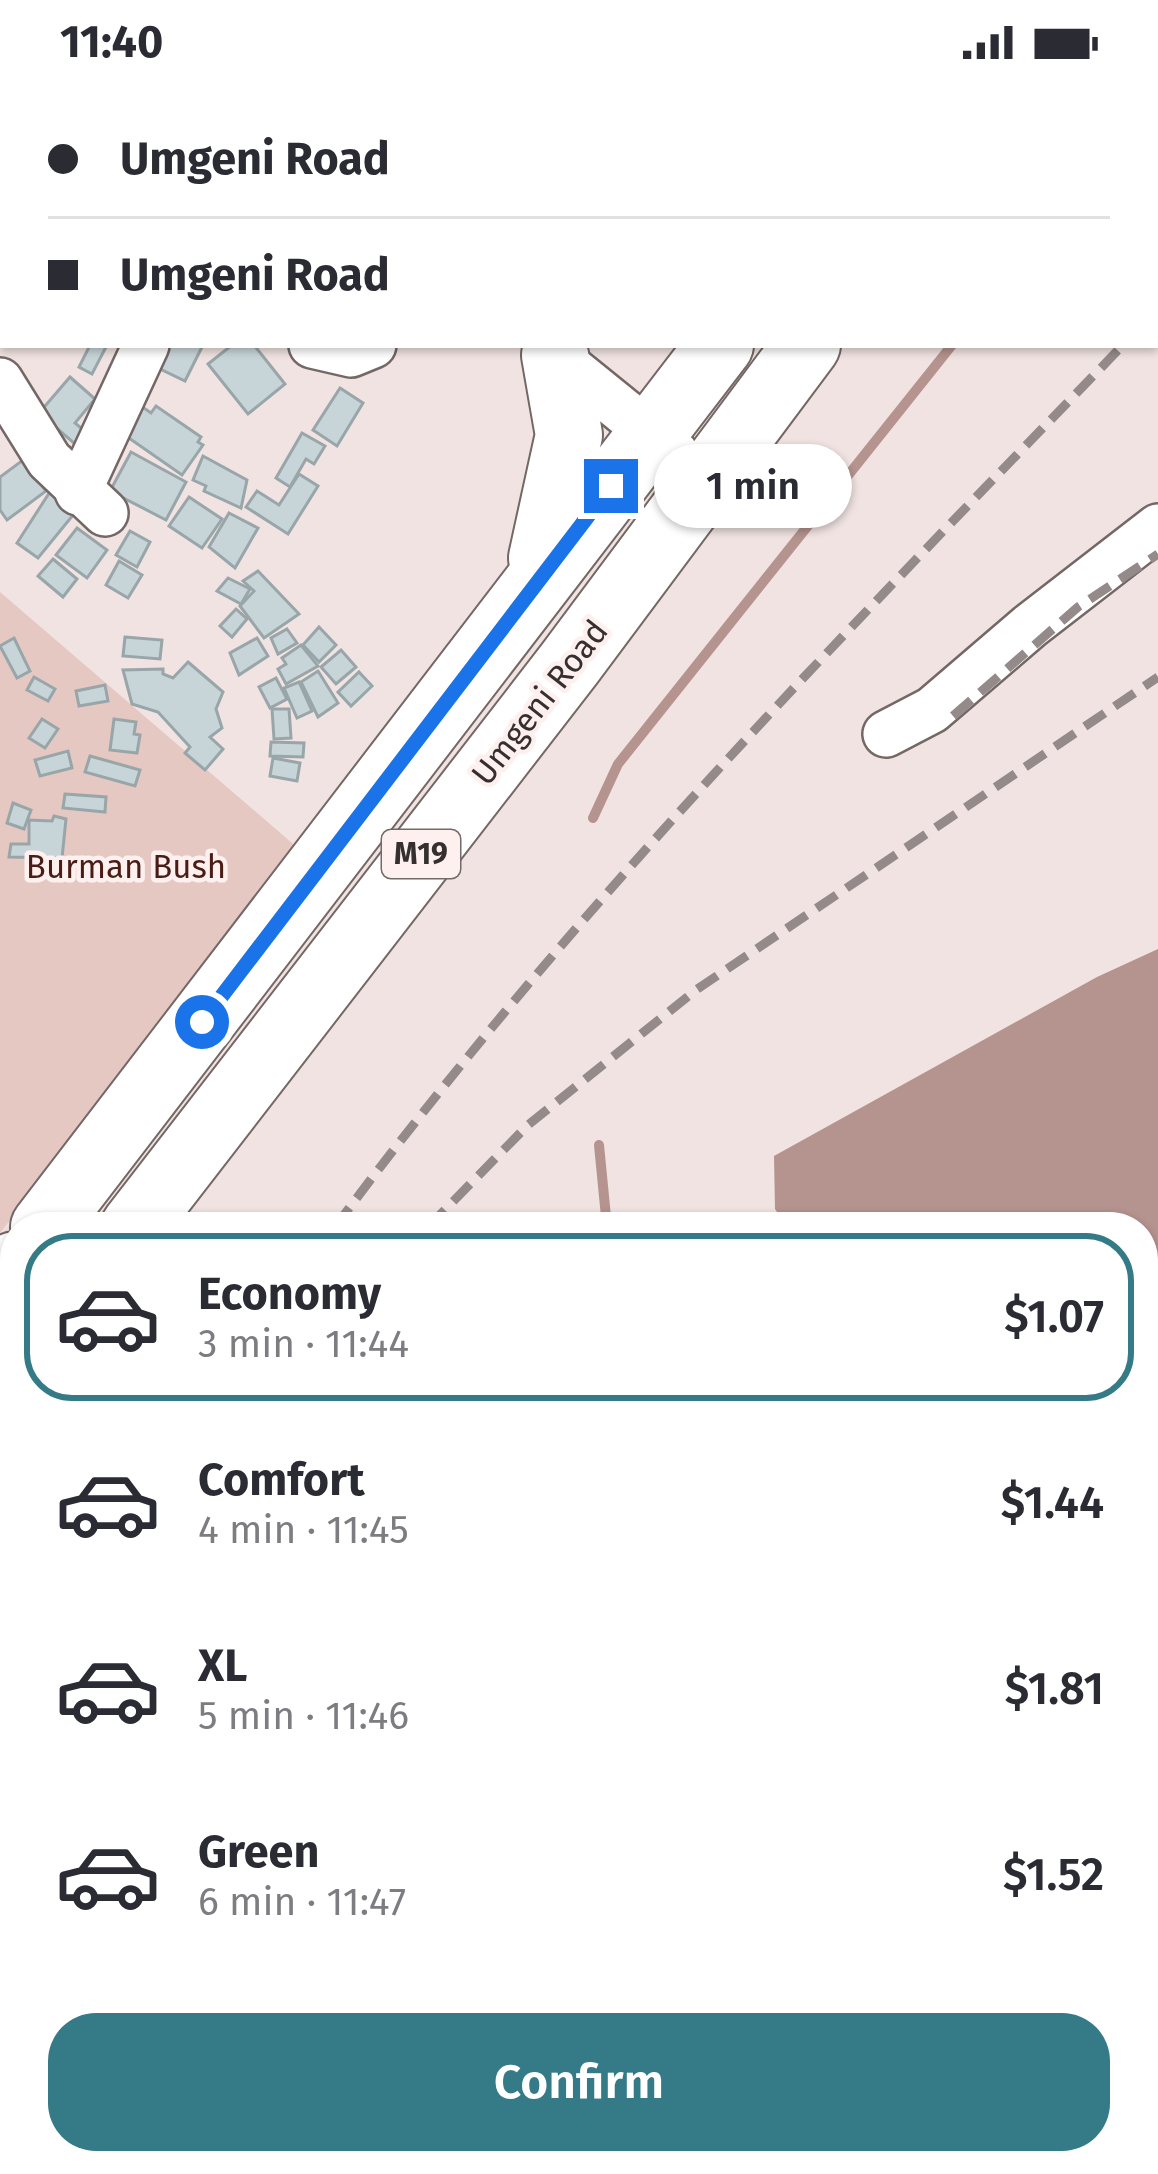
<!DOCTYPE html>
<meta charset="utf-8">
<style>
:root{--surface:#fff;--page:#f7f7f7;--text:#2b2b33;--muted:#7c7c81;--line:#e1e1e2;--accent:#357a87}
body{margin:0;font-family:"Fira Sans",sans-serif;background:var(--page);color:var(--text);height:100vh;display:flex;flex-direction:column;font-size:45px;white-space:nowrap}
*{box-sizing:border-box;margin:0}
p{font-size:39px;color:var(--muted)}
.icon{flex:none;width:66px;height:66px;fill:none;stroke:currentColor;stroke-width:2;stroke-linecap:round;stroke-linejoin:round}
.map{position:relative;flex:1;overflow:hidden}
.details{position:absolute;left:0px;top:1128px;width:1158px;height:963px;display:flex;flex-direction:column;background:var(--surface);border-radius:48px 48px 0 0;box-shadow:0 3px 9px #0004}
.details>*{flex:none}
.banner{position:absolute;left:0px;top:0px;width:1158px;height:264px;box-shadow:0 3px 9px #0004;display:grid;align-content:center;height:264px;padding:0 48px;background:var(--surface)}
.end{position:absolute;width:54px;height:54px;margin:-27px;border:15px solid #1a73e8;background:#fff;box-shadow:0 0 0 6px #fff}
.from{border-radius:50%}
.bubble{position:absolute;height:84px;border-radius:42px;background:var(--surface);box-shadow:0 3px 9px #0004;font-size:39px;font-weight:600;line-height:84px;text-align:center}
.banner b{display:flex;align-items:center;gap:42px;height:114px;font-size:45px}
.banner b+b{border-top:3px solid var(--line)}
.banner i{width:30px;height:30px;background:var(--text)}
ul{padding:21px 0 0;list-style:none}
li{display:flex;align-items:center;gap:36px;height:168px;margin:0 24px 18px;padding:0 24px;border:6px solid transparent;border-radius:48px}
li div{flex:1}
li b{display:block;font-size:45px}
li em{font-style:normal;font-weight:600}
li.active{border-color:var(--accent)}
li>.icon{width:108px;height:108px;stroke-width:1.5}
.cta{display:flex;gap:24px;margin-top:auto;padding:24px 48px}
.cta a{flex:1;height:138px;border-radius:48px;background:var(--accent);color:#fff;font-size:48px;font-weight:600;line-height:138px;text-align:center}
.status{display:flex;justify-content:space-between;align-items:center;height:84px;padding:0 60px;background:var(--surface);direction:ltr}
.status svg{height:33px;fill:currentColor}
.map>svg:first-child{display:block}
.green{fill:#e6c8c3}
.water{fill:#b5938e}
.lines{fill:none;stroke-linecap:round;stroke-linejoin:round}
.stream{stroke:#b5938e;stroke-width:10}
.building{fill:#c8d5d8;stroke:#99a6a9;stroke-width:3}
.minor-casing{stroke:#746866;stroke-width:50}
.highway-casing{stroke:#746866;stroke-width:70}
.minor{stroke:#fff;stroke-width:45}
.highway{stroke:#fff;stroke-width:66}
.rail{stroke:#938a89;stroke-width:9;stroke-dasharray:24 12;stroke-linecap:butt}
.route{stroke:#1a73e8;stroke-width:15}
.labels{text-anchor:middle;stroke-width:9;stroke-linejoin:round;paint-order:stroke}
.shield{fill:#fef0ee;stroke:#716a68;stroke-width:3}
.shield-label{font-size:30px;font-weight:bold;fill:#35302f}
.street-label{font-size:33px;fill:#35302f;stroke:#fef0ee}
.park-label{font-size:33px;fill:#4a1c16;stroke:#fef0ee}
</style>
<div class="status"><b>11:40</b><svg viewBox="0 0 49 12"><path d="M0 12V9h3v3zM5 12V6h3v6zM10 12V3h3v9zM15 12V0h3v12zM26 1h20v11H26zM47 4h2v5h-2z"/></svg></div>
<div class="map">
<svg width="1158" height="2090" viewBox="0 0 1158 2090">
<rect width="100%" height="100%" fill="#f0e3e1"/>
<polygon class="green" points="0,508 299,765 0,1149"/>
<g class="water">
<polygon points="1158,865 1158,1245 1143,1254 1143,1143 787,1143 775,1125 774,1072 1097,893"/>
<polygon points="15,1839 15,2076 122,2076 113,2090 0,2090 0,1861"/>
</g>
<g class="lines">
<g class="stream">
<polyline points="1153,3 1155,0"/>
<polyline points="593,734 618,680 952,261"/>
<polyline points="599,1061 607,1143"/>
</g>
</g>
<g class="building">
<polygon points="90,261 106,263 92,290 79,283"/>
<polygon points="162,261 203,261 185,297 152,281"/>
<polygon points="232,261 254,261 285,300 248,330 208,280"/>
<polygon points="70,293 95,315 75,339 86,348 75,360 39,329"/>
<polygon points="340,304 363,319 337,362 313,346"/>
<polygon points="141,322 151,329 156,322 201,353 198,358 203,361 182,391 126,352"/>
<polygon points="302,349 325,362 314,380 306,375 290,403 276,394"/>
<polygon points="131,368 186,398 166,436 110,407"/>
<polygon points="203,372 247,396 241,424 204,407 206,402 193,396"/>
<polygon points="23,376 46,407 7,436 0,426 0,393"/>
<polygon points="299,390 318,402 288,450 246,423 257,407 279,421"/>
<polygon points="55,400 82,420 38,474 17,459"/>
<polygon points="189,413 222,435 202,464 169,442"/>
<polygon points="229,429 258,444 235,484 209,463"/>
<polygon points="77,444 107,466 87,494 56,471"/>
<polygon points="130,447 150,458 137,483 116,471"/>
<polygon points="53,475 77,495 63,513 38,492"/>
<polygon points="119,477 142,491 128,514 106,501"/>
<polygon points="258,487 299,530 264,554 240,522 254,507 243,497"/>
<polygon points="228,494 250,505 241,520 217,507"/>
<polygon points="236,525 247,535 232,553 220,542"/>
<polygon points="319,543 336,561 319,578 303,561"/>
<polygon points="287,545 297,559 278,570 271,554"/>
<polygon points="125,553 162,556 160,575 123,572"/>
<polygon points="14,554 30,587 17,594 0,562"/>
<polygon points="257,554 268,572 239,591 230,569"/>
<polygon points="301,561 318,582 286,600 278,585 286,580 282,574"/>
<polygon points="341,566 356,583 336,600 321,583"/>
<polygon points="188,578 223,608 216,625 222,644 210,653 223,665 205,686 185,669 190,663 158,628 132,620 123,586 163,585 163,590 173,594"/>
<polygon points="318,587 338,619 318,633 301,598"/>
<polygon points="359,588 372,602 351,622 338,608"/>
<polygon points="34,593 55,605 48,617 27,606"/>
<polygon points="276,594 287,615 270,624 259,603"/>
<polygon points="299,598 312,627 297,634 284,604"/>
<polygon points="105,601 108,617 79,622 76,607"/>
<polygon points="272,625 289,625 291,654 274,655"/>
<polygon points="42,635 58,645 45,664 29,654"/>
<polygon points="114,635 136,638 134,650 140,651 137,669 110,666"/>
<polygon points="271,658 304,659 303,673 270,672"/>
<polygon points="68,667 72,684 40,692 35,676"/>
<polygon points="90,672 140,686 135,702 85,688"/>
<polygon points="273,674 300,679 297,697 270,692"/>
<polygon points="65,710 106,713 105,728 63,724"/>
<polygon points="13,719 31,726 24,745 7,739"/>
<polygon points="54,732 66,735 62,774 9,773 11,760 29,760 29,736 52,737"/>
</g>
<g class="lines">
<defs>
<g id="minor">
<polyline points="545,0 549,3"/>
<polyline points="254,3 256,0"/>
<polyline points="607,3 611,0"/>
<polyline points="1155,91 1158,87"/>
<polyline points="0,146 3,148"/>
<polyline points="312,261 351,270 373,261"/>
<polyline points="549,267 675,369"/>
<polyline points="0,297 49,376 105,429"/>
<polyline points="78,408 146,261"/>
<polyline points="886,650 932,626 1030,542 1158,443"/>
<polyline points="1149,1996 1158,2001"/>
</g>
<g id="highway">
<polyline points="923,3 926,0"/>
<polyline points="1004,3 1007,0"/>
<polyline points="542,474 569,351 555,271"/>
<polyline points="44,1143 720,261"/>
<polyline points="134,1143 570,579 807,261"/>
<polyline points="0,1200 15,1181"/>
<polyline points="0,1315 15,1295"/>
</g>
</defs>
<use href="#minor" class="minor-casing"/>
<use href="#highway" class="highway-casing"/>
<use href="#minor" class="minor"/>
<use href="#highway" class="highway"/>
<g class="rail">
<polyline points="1155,228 1158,224"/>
<polyline points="953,632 1078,523 1158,470"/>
<path d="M335 1143C571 825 849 545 1123 261"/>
<polyline points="428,1143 528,1041 696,906 1158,593"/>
<polyline points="0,1604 15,1584"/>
<polyline points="0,1658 15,1638"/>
</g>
</g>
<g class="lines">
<polyline class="route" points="202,938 611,402"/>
</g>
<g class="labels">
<rect class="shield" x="382" y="746" width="78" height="48" rx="9"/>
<g class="shield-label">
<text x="421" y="780">M19</text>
</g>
<g class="street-label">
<text transform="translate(539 618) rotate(-52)" y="12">Umgeni Road</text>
</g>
<g class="park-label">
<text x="126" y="794">Burman Bush</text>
</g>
</g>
</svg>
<i class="end from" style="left:202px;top:938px"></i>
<i class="end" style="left:611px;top:402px"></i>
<div class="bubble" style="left:654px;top:360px;width:198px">1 min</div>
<div class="banner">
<b><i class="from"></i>Umgeni Road</b>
<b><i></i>Umgeni Road</b>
</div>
<section class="details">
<ul>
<li class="active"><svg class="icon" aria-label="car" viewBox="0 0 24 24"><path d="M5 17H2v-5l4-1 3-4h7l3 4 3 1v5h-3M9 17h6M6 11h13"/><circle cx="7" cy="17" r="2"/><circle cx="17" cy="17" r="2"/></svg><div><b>Economy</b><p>3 min · 11:44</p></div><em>$1.07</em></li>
<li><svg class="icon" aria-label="car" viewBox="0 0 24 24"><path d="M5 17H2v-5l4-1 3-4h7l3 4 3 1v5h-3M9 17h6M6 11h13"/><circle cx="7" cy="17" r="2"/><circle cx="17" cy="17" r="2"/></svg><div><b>Comfort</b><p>4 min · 11:45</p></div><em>$1.44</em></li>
<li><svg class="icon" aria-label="car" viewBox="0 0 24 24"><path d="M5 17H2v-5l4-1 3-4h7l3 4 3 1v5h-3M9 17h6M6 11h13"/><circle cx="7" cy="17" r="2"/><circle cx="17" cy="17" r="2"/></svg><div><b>XL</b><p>5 min · 11:46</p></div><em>$1.81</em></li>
<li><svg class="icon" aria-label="car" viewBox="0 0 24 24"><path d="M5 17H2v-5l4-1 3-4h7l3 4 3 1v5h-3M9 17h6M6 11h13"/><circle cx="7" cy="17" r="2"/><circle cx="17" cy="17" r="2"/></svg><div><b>Green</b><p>6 min · 11:47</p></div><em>$1.52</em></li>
</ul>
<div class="cta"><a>Confirm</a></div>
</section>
</div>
